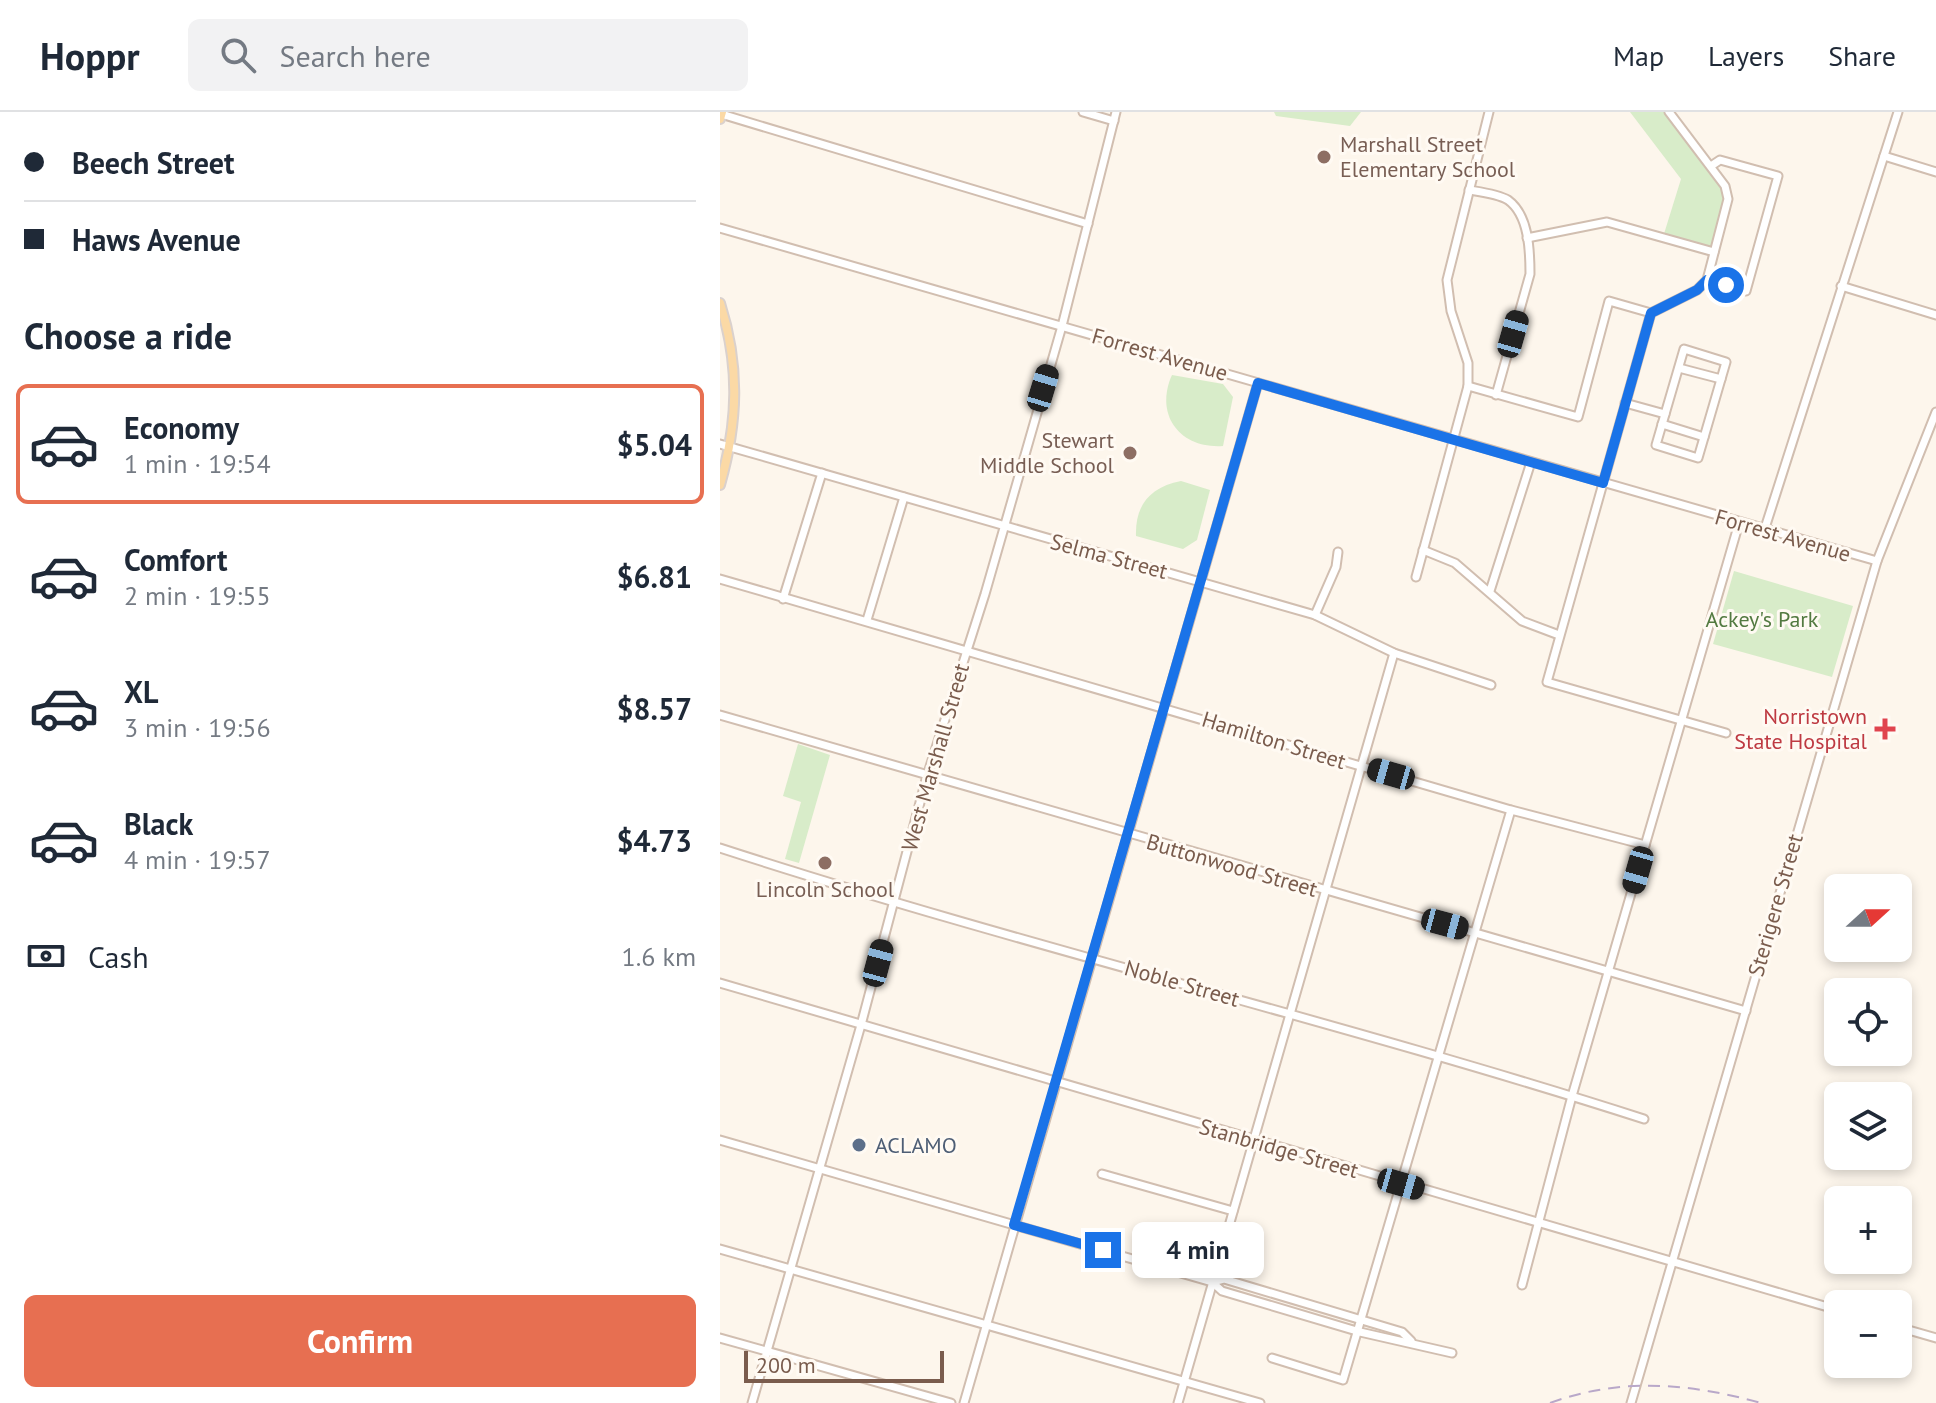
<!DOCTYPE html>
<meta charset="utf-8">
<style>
:root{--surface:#fff;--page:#f2f2f3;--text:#1f2937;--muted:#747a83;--line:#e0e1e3;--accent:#e76f51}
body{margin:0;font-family:"PT Sans",sans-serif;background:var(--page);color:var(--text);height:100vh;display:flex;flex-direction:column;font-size:30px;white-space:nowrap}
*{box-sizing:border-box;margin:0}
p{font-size:26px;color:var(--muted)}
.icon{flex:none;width:44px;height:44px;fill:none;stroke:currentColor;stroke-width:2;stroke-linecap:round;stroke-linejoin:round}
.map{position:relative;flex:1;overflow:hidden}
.drawer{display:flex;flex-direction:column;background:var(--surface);width:720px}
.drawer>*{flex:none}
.top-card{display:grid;align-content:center;height:176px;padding:0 24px;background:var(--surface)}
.needle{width:52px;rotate:69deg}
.controls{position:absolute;left:1104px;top:762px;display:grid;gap:16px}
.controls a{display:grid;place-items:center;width:88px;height:88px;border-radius:12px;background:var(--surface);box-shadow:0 4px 12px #0003;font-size:40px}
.scale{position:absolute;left:24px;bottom:20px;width:200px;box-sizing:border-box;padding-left:8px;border:4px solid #7a5c4d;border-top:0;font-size:22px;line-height:28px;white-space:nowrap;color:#7a5c4d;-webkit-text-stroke:6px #fffaf3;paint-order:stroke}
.end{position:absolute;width:36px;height:36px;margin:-18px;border:10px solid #1a73e8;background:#fff;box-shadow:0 0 0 4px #fff}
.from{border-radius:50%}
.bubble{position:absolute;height:56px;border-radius:12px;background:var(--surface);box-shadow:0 4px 12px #0003;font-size:26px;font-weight:700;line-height:56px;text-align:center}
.car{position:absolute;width:24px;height:48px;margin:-24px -12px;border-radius:10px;box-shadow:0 0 6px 2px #0007;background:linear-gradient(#222 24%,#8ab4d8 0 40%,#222 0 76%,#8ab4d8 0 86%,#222 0)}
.top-card b{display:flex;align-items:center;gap:28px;height:76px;font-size:30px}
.top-card b+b{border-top:2px solid var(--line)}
.top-card i{width:20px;height:20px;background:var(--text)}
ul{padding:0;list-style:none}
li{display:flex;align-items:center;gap:24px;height:120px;margin:0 16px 12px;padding:0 8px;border:4px solid transparent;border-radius:12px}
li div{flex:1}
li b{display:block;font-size:30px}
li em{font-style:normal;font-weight:700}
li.on{border-color:var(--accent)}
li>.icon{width:72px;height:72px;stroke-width:1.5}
h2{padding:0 24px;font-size:36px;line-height:96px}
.pay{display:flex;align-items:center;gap:20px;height:88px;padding:0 24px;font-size:30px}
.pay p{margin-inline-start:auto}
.cta{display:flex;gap:16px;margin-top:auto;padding:16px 24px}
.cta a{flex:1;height:92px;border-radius:12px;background:var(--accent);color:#fff;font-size:32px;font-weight:700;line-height:92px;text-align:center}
header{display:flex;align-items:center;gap:48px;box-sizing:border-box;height:112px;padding:0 40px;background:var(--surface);border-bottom:2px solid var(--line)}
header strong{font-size:38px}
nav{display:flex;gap:44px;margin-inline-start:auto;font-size:28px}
.search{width:560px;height:72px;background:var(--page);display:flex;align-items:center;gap:20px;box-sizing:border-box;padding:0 28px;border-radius:12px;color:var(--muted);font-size:30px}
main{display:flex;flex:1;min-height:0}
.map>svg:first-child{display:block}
.green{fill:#d8ecc9}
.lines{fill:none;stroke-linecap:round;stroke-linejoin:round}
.minor-casing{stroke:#d1beb0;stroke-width:11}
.major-casing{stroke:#dad1cd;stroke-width:12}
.minor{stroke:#fff;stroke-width:7}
.major{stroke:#fbd9a5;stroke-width:8}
.rail{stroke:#b9a8c9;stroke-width:2;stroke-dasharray:12 8;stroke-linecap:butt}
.route{stroke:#1a73e8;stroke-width:10}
.education-dot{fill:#8d6e63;stroke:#fffaf3;stroke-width:3}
.health-dot{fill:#e0444e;stroke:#fffaf3;stroke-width:3}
.service-dot{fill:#5c6f8a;stroke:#fffaf3;stroke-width:3}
.labels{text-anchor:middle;stroke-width:6;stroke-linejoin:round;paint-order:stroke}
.education-label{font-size:22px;fill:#785e54;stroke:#fffaf3;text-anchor:start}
.street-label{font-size:22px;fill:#7a5c4d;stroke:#fffaf3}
.park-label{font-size:22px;fill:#537a41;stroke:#fffaf3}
.health-label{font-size:22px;fill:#be3a42;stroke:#fffaf3;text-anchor:end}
.service-label{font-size:22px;fill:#4e5e75;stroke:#fffaf3;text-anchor:start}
</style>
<header>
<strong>Hoppr</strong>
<div class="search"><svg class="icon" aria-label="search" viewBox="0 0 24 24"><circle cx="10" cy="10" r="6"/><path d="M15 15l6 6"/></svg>Search here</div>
<nav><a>Map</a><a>Layers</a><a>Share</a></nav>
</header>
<main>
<section class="drawer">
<div class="top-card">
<b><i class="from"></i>Beech Street</b>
<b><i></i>Haws Avenue</b>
</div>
<h2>Choose a ride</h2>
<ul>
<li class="on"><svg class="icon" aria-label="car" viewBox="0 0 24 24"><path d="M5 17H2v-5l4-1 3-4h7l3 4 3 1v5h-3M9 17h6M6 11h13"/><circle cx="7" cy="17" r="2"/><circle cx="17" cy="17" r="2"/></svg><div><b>Economy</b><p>1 min · 19:54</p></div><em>$5.04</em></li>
<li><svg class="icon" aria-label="car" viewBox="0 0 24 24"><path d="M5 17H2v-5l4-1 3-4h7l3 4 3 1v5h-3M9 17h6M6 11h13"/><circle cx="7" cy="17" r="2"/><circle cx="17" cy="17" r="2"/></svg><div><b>Comfort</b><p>2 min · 19:55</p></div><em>$6.81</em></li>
<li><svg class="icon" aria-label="car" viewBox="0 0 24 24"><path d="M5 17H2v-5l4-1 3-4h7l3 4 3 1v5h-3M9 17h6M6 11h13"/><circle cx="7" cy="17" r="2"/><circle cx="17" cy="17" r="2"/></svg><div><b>XL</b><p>3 min · 19:56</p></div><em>$8.57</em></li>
<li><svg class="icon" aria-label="car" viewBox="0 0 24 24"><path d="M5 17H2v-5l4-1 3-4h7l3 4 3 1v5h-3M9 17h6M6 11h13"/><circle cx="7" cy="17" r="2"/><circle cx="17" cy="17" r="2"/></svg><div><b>Black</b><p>4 min · 19:57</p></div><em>$4.73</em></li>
</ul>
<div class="pay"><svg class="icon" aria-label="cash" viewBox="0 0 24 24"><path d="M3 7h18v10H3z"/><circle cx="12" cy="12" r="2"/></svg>Cash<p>1.6 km</p></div>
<div class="cta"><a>Confirm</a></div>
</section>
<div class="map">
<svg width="1216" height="1291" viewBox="0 0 1216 1291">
<rect width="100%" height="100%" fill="#fdf6ec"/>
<g class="green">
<polygon points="554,0 641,0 630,14 556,4"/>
<polygon points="910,0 949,0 991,54 1008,87 994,140 943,125 961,67"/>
<path d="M452 263 503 272 513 285 503 334C460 337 434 303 452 263Z"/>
<path d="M461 369 490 378 477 428 463 437 416 424C415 393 430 375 461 369Z"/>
<polygon points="1014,459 1133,494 1112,565 993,532"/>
<polygon points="78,632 110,643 79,751 65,747 81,690 63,684"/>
</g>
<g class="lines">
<defs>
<g id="minor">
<polyline points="363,0 394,9"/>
<polyline points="949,0 1005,74 1008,87 987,168 977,178 931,201 827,570 1006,621"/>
<polyline points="1,2 368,112"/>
<polyline points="1164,44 1216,60"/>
<path d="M749 78C761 80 778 82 788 88 809 103 810 139 810 162L776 283"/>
<polyline points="0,116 1157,449"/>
<polyline points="807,126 887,110 994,140"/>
<polyline points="987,168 1026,179 1058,64 1000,48 991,54"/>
<polyline points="1121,174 1216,203"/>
<polygon points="964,237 1006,250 978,346 936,333"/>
<polyline points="959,256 1001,267"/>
<polyline points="748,274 858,305 889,189 931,201"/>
<polyline points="905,291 945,302"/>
<polyline points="942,312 984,325"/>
<polyline points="0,332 595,503 674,541 771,573"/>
<polyline points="1045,416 1178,0"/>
<polyline points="703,438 735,451 802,509 839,523"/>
<polyline points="696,465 748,274 748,251 731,199 727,168 769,0"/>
<polyline points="0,467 791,698 925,733"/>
<polyline points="770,479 811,350"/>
<polyline points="63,487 102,361"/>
<polyline points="595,503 616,455 618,440"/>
<polyline points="147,508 184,385"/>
<polyline points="0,603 1026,899"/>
<path d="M0 736C305 835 619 909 924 1007"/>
<polyline points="0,871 1118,1198"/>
<polyline points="0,1028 492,1170 502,1179 640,1220 732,1241"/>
<polyline points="382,1062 513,1099"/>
<polyline points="0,1137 540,1291"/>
<polyline points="492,1170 504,1167 682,1220 691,1229"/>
<polyline points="802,1173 852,984 1019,411"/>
<polyline points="1178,1215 1216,1226"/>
<polyline points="0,1226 231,1291"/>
<polyline points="552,1246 623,1268 791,698"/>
<polyline points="32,1291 141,913 207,664 265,482 342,214 396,0"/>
<polyline points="244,1291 538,271"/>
<polyline points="458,1291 674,541"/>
<polyline points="911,1291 1157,449 1216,300"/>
</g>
<g id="major">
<polyline points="0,7 2,0"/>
<path d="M0 191C20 254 18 310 0 373"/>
</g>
</defs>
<use href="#minor" class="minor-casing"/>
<use href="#major" class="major-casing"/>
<use href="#minor" class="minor"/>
<use href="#major" class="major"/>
<path class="rail" d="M830 1291C901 1265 969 1271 1041 1291"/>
</g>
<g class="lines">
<polyline class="route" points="383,1138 294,1113 538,271 883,371 931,201 977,178 987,168 1006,173"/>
</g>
<g class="education-dot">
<circle cx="604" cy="45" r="8"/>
<circle cx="410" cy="341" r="8"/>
<circle cx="105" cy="751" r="8"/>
</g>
<path class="health-dot" d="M1161 605h8v8h8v8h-8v8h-8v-8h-8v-8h8z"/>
<circle class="service-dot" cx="139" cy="1033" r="8"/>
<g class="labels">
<g class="education-label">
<text x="620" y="40">Marshall Street<tspan x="620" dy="25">Elementary School</tspan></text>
<text x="394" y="336" text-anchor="end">Stewart<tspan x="394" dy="25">Middle School</tspan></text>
<text x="105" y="785" text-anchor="middle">Lincoln School</text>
</g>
<g class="street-label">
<text transform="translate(440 242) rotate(16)" y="8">Forrest Avenue</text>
<text transform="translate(1063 423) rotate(16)" y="8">Forrest Avenue</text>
<text transform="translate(389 444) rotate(15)" y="8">Selma Street</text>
<text transform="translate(554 628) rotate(17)" y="8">Hamilton Street</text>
<text transform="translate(215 645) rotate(-74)" y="8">West Marshall Street</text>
<text transform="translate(512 753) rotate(16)" y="8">Buttonwood Street</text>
<text transform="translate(1055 793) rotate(-74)" y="8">Sterigere Street</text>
<text transform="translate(462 871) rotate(16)" y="8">Noble Street</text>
<text transform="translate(559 1036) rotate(16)" y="8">Stanbridge Street</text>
</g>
<g class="park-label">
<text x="1042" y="515">Ackey's Park</text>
</g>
<g class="health-label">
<text x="1147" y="612">Norristown<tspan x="1147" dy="25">State Hospital</tspan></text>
</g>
<g class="service-label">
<text x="155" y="1041">ACLAMO</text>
</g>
</g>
</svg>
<div class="controls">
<a><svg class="needle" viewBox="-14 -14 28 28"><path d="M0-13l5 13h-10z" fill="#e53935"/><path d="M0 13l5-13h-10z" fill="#747a83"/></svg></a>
<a><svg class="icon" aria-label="locate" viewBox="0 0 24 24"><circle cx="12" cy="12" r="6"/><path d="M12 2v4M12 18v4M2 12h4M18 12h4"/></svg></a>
<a><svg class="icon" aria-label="layers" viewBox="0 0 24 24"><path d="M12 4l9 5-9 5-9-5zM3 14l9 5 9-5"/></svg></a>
<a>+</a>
<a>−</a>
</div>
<div class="scale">200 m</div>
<i class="end from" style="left:1006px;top:173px"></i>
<i class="end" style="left:383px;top:1138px"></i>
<div class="bubble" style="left:412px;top:1110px;width:132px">4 min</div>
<i class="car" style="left:793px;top:222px;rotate:16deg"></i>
<i class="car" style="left:323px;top:276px;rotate:17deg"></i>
<i class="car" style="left:671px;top:662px;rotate:286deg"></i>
<i class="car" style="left:918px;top:758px;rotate:196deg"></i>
<i class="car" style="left:725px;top:812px;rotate:105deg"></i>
<i class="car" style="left:158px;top:851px;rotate:15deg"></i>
<i class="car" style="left:681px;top:1072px;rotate:106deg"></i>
</div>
</main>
